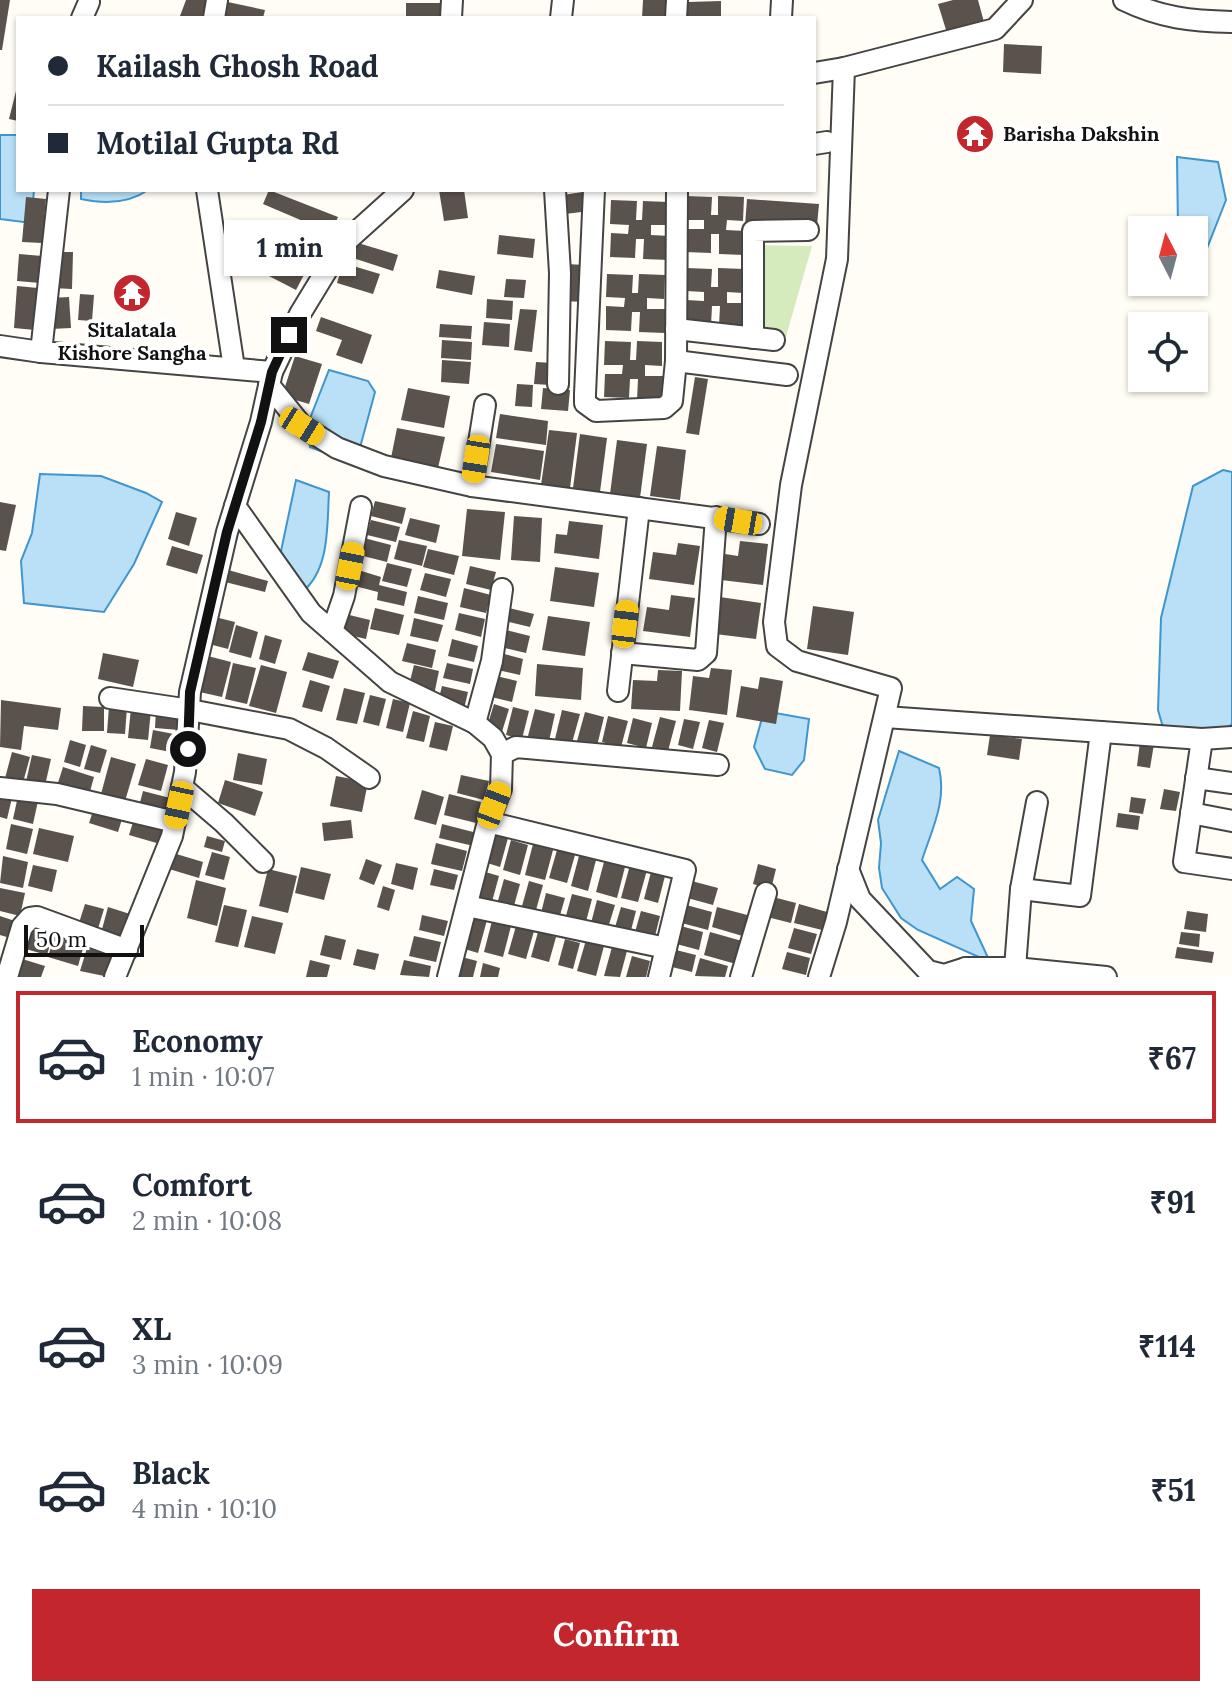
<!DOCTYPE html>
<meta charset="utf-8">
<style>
:root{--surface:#fff;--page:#f6f6f7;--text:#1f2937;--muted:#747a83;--line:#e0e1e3;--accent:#c4262e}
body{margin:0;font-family:Lora,serif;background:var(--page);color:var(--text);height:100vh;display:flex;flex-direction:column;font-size:30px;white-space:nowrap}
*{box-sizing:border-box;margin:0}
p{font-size:26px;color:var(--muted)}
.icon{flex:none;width:44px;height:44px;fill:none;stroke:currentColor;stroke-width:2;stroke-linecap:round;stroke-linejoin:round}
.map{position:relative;height:977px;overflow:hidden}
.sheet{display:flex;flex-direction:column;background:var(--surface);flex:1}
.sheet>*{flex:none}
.hud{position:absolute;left:16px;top:16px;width:800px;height:176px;border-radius:0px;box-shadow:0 2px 6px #0004;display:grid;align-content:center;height:176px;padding:0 32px;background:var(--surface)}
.needle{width:52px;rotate:354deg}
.buttons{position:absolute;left:1128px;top:216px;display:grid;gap:16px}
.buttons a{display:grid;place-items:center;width:80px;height:80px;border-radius:0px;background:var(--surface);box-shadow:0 2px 6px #0004;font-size:40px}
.scale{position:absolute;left:24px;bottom:20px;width:120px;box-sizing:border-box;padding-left:8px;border:4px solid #111;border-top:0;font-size:22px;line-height:28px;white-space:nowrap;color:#111;-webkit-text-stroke:6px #fff;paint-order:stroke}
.end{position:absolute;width:36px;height:36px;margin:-18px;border:10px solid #111;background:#fff;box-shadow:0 0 0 4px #fff}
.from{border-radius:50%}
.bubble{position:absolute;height:56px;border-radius:0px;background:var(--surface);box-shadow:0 2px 6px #0004;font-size:26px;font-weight:700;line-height:56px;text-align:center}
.car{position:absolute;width:24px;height:48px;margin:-24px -12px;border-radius:10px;box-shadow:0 0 6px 2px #0007;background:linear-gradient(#f5c518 24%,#345 0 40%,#f5c518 0 76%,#345 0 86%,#f5c518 0)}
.hud b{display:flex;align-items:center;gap:28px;height:76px;font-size:30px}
.hud b+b{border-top:2px solid var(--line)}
.hud i{width:20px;height:20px;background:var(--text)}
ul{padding:14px 0 0;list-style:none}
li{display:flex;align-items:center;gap:24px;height:132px;margin:0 16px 12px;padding:0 16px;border:4px solid transparent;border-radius:0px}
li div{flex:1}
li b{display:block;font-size:30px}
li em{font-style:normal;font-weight:700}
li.current{border-color:var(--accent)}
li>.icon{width:72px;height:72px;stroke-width:1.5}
.primary-button{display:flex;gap:16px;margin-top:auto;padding:16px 32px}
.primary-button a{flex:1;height:92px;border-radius:0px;background:var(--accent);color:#fff;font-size:32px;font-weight:700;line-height:92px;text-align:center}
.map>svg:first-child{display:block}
.green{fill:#d5ebbd}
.water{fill:#b9e0f7;stroke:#3f96cf;stroke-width:2}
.building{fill:#5a524d}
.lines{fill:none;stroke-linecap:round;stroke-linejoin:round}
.minor-casing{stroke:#444;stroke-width:24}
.minor{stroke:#fff;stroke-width:20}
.route{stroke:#111;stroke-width:10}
.labels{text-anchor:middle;stroke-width:8;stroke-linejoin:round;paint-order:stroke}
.poi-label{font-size:20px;font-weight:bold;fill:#111;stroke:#fff;text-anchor:start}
</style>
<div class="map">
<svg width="1232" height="977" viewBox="0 0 1232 977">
<rect width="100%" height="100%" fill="#fffdf5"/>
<polygon class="green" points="753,245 812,246 783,347 747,338"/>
<g class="water">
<polygon points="0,135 18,135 18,190 34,190 31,223 0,219"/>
<polygon points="1177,157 1218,162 1226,200 1200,266 1194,267 1194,230 1178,230"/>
<path d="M81 190H148C128 204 104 204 81 199Z"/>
<polygon points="329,370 368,381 375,392 358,455 338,458 310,447 307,426"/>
<polygon points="1223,470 1232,472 1232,723 1223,739 1167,741 1158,710 1161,618 1193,486"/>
<polygon points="40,474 101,476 146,493 162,502 134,564 104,612 24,603 21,561 32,533"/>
<path d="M296 480 329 492C327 525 330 570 302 592L283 580 281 551Z"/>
<polygon points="764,711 809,719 804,760 792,775 765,769 754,747"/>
<path d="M899 751 939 768C947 801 932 829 922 860L940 889 957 877 974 889 971 921 990 962 918 930 901 918 882 888 879 868 881 843 878 820Z"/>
</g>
<g class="building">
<polygon points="0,0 10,0 2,50 0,50"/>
<polygon points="186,0 208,0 202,18 180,16"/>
<polygon points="643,0 667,0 666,18 642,18"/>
<polygon points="953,0 978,0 984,22 947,33 938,4"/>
<polygon points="223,1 265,10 263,18 219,18"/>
<polygon points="721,1 721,18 688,18 688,2"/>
<rect x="406" y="3" width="39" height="15"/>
<polygon points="1004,44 1042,46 1041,74 1003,72"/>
<polygon points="17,87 18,87 18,121 9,119"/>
<polygon points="269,190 338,217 331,233 263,204"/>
<polygon points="439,190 464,190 468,218 444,221"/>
<polygon points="589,191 590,211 565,214 563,195"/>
<polygon points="686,196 712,197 711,215 718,215 718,196 744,197 743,221 727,220 726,230 745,231 744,255 719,254 719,234 711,234 711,253 685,252 686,229 704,229 704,220 685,220"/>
<polygon points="26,197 46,199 42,243 22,242"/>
<polygon points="747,199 819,204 817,226 745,226"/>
<polygon points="611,200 637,201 636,220 642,220 643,201 668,202 668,225 651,225 651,235 670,236 669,260 643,259 644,239 636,239 635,258 610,257 611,233 628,234 629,225 610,224"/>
<polygon points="499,235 535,239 533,258 497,254"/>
<polygon points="358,243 398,255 393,271 353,258"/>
<polygon points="241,244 243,271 224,273 222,246"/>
<polygon points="54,252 73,252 72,289 53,288"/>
<polygon points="19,254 42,256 40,283 17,281"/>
<polygon points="280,255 307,269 296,290 269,276"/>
<polygon points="343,263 380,274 373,294 337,283"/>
<polygon points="566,264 585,265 583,302 564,301"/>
<polygon points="687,268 712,269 711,287 718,287 718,268 744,269 743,293 727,292 727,303 745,303 744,327 719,326 720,306 712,306 711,325 685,324 686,300 704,301 704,292 686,291"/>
<polygon points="439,270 475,276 472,295 436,288"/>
<polygon points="607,274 633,275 632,293 638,293 639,274 665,275 664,299 647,298 647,309 666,309 665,333 639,332 640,312 632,312 631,331 606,330 606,306 624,307 625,298 606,297"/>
<polygon points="506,279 526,280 524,298 504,297"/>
<polygon points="17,286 38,288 35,330 14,328"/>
<polygon points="80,294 94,295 92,321 78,320"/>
<polygon points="69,297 71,328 51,329 50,298"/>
<polygon points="487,299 513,301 512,320 486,318"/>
<polygon points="520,309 537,310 532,352 514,350"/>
<polygon points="321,317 372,335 362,364 336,355 342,340 316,331"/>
<polygon points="484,322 510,324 509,347 482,345"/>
<polygon points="440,324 472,326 471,339 439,337"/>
<polygon points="442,340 472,342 471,360 441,358"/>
<polygon points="605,341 631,342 630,360 636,360 637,341 662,342 662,366 645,365 645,376 664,376 663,400 637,400 638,379 630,379 629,398 604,397 605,374 622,374 623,365 604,365"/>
<polygon points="295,356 322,364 309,404 282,396"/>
<polygon points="442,360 471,362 469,384 441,382"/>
<polygon points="536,362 553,363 551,385 534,384"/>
<polygon points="695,377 708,379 699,435 686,433"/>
<polygon points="517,384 533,385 532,407 515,406"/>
<polygon points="408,388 450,396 444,428 401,420"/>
<polygon points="543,388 570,390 568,411 541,409"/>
<polygon points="500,414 548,421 546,445 496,438"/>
<polygon points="397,428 445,437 438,468 391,458"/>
<polygon points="549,430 577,433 570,488 541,485"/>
<polygon points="580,434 607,438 600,492 573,488"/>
<polygon points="617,440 647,444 640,498 610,494"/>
<polygon points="496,444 544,451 540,480 491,472"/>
<polygon points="657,446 686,450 680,500 650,496"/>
<polygon points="375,501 406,508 402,524 371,516"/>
<polygon points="0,502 16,505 6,551 0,550"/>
<polygon points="467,509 505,512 500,560 462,556"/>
<polygon points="176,512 197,518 189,546 168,539"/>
<polygon points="514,516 542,518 540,562 511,560"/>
<polygon points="410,518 440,525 436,543 405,535"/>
<polygon points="371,520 400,527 396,542 367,535"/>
<polygon points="569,521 603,525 599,559 554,553 556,534 567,535"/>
<polygon points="364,538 391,545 387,562 359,555"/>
<polygon points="399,540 427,546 422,566 394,559"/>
<polygon points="740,541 768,544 763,585 721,580 725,554 738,556"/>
<polygon points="678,543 700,546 694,585 649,579 653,552 676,555"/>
<polygon points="172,546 203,555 197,574 166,565"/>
<polygon points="428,549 459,556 454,575 423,567"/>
<polygon points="387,563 412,569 407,587 382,581"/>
<polygon points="470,566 496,572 491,590 466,584"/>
<polygon points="555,567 599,573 594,607 550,601"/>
<polygon points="355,569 381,577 379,585 407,592 404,606 377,600 378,592 351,585"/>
<polygon points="228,570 268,581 265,592 225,582"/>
<polygon points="425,573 451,579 446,597 420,590"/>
<polygon points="464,588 491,595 486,613 460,607"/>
<polygon points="671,595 695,598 690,637 643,631 647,607 669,610"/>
<polygon points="418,596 448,603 444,620 414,613"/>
<polygon points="720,597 761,603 756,639 715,634"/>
<polygon points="813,606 854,612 848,655 807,649"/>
<polygon points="505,607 534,614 530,627 501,620"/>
<polygon points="375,608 404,615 399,635 370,629"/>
<polygon points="341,613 370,620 366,639 336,632"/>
<polygon points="459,613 485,619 481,637 455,630"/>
<polygon points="548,616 590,622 585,656 542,650"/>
<polygon points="215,617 235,622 228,649 209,644"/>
<polygon points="414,618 443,625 438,642 410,636"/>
<polygon points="236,625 258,632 251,658 229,652"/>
<polygon points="502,629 530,636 526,653 497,646"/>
<polygon points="265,635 282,640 275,664 259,659"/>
<polygon points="452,639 478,646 474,662 448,656"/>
<polygon points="407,643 436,650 432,668 402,661"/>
<polygon points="308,652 339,661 333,679 302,670"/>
<polygon points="497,652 523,659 520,675 493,669"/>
<polygon points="103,653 139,660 133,687 98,679"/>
<polygon points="204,655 231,662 222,697 195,691"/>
<polygon points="233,663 256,668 247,704 225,699"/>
<polygon points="447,663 473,669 470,684 443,678"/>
<polygon points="537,664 583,668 581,700 535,696"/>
<polygon points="261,665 287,672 276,713 249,706"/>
<polygon points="414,665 439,671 434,695 408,689"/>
<polygon points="711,668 732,670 727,715 689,710 693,676 709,678"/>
<polygon points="658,670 682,671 680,711 631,709 633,680 657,681"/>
<polygon points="492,675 517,681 512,702 487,696"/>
<polygon points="760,677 783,681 776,724 736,717 741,686 758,689"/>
<polygon points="310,680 330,686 322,712 302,707"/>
<polygon points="442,686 468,692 464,709 438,702"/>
<polygon points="344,688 365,693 357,724 336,720"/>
<polygon points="370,695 386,699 379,726 363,722"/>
<polygon points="393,699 410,703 403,732 386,728"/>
<polygon points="1,700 61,708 58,730 24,726 21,750 0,747"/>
<polygon points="494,704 509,709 501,735 486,730"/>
<polygon points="83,706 104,707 104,731 82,731"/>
<polygon points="109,706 127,707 125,734 107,733"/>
<polygon points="513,707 529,711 522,739 506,735"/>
<polygon points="131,708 151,710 148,740 128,738"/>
<polygon points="535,709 555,714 549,741 528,736"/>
<polygon points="156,710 180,712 179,730 155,728"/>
<polygon points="562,710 580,714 572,743 555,739"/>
<polygon points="413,711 430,716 424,742 406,738"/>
<polygon points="585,712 604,717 597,746 577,741"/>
<polygon points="608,716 628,721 621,747 602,742"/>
<polygon points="660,717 676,721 668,751 652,747"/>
<polygon points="633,718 652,723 646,748 627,743"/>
<polygon points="684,719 700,722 693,749 678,745"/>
<polygon points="709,720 724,723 717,752 702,748"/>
<polygon points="435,722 453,726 447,751 429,747"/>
<polygon points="153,730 179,735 176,753 150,748"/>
<polygon points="990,735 1022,739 1019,760 987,755"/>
<polygon points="70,740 86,745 80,767 64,762"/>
<polygon points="1140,742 1154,744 1150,768 1137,766"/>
<polygon points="91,745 107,750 100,773 84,769"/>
<polygon points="12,752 30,757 22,786 4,782"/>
<polygon points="238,753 267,759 262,785 233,780"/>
<polygon points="32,755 51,759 44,790 25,786"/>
<polygon points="111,757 136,764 125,801 101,794"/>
<polygon points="146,759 168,765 161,791 138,785"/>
<polygon points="63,767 94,777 89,795 57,786"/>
<polygon points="461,775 489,781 484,800 457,793"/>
<polygon points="336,776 368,782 362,812 330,806"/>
<polygon points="225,780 263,792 255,816 218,803"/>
<polygon points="1164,789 1180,792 1176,811 1160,809"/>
<polygon points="422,790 444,797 436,825 414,819"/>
<polygon points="143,791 170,798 164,818 138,810"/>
<polygon points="449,794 481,802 476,823 444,815"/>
<polygon points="0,795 12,798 7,819 0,817"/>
<polygon points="18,796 38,801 33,824 13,819"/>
<polygon points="1131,797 1146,799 1143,814 1129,812"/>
<polygon points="95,805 124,813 118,832 89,823"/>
<polygon points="1118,813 1140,816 1138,830 1116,827"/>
<polygon points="135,816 166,825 160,844 129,835"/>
<polygon points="351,820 353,838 324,841 322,823"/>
<polygon points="11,824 33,829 27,854 6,849"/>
<polygon points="442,824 477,833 474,846 439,838"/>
<polygon points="39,828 74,836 68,862 33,854"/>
<polygon points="492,833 508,838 500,867 484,862"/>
<polygon points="207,836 225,841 222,852 204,847"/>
<polygon points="511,840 528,845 520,875 503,870"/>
<polygon points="436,843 467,851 462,871 431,864"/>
<polygon points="533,844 553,850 545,880 525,875"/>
<polygon points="557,850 575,855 567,883 549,878"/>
<polygon points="212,852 230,857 224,880 205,875"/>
<polygon points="173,853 203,862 199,878 169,869"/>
<polygon points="3,856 28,862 23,888 0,883"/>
<polygon points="579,856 596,860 588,891 571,886"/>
<polygon points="366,859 382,865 374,885 359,879"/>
<polygon points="604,862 625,867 617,898 596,892"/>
<polygon points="396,863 418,868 413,890 391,884"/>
<polygon points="758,864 776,869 771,889 753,884"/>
<polygon points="33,865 57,870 52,892 28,886"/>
<polygon points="630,865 647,870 638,902 621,898"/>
<polygon points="301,867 331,874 324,900 295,893"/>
<polygon points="268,869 297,876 288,913 259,906"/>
<polygon points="434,869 458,875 454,890 430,885"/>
<polygon points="482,871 499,876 490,909 473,905"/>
<polygon points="651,872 665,876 658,903 644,899"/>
<polygon points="504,879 520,884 512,913 496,908"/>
<polygon points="684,879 718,888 713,905 680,896"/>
<polygon points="196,880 226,888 217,926 187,918"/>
<polygon points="529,881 543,885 534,917 520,913"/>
<polygon points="383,886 395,890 389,911 377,907"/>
<polygon points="0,888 25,893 20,916 0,911"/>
<polygon points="546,893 565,898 558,922 540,917"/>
<polygon points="572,894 592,899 584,929 564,923"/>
<polygon points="773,897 796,903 791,923 767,917"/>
<polygon points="597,900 615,905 607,931 590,927"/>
<polygon points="679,903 712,912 708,930 674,921"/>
<polygon points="85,904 104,909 97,932 78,926"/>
<polygon points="799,904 827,912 822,930 794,923"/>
<polygon points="224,905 247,910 238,947 215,942"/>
<polygon points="108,907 130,914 122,940 101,933"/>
<polygon points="621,907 636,911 629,938 613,934"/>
<polygon points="717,907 751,916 746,937 712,927"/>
<polygon points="641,911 660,916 653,944 633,939"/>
<polygon points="1187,911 1208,914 1206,932 1184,929"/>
<polygon points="467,914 487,920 478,953 458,947"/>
<polygon points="422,915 448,921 444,936 419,930"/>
<polygon points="0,916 15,921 10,938 0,935"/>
<polygon points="252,916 283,923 275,954 244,947"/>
<polygon points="492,921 511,926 503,957 484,952"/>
<polygon points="673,924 703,932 699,950 669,942"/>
<polygon points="516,926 534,931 526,959 508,954"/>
<polygon points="28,928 53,935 47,955 22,948"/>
<polygon points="794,928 817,934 811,954 788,948"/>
<polygon points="538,932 556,937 549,962 531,957"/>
<polygon points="710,932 742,941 736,964 704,955"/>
<polygon points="1181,932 1200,934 1199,947 1179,944"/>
<polygon points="325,935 346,940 341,960 320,955"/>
<polygon points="54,936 84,945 78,966 48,957"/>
<polygon points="414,936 441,942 436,962 409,956"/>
<polygon points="565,939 580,943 573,969 558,965"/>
<polygon points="586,940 604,946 596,976 577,971"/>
<polygon points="612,947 627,951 620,977 604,976"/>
<polygon points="1177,947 1214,952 1212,963 1175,958"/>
<polygon points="87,948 115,957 109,977 80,971"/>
<polygon points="668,948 696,955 692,972 664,965"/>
<polygon points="357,949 379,954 375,970 353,965"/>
<polygon points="787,952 810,958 806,975 782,969"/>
<polygon points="458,956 477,961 473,977 452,977"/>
<polygon points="632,956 650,961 646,977 626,977"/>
<polygon points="19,958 45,966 41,977 13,977"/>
<polygon points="700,958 728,966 725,977 695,976"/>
<polygon points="310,960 330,965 327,977 306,977"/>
<polygon points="404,960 431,966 429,977 400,975"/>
<polygon points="483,963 500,968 498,977 480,977"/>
</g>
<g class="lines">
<defs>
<g id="minor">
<path d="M1124 0C1161 18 1191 21 1232 22"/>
<polyline points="82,18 89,2"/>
<polyline points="214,18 217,0"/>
<polyline points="451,18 452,0"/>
<polyline points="561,18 563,0"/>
<polyline points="676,18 677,0"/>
<polyline points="781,18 782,0"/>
<polyline points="814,73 844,68 995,29 1022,0"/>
<polyline points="814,144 827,142"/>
<polyline points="207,190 234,368"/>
<polyline points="555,190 560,273 558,384"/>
<polyline points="594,190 585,394 585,403 596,411 664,408 672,401 676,361 677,190"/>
<polyline points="676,329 774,340"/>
<polyline points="753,338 753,231 808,230"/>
<polyline points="0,346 41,352 272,372 300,314 342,245 403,190"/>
<polyline points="41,352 59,190"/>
<polyline points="676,361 787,375"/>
<polyline points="269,385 302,426 337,448 384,466 472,486 759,524"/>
<polyline points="472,486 485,405"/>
<polyline points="235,506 311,613 390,682 475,723 493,738 502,754 501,789 488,822 448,977"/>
<polyline points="332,631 344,596 361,507"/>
<polyline points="622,653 698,660 706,653 716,517"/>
<polyline points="618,691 639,508"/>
<polyline points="110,698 190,710 289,729 326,748 369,778"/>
<polyline points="885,717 1202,739 1184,862 1232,869"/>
<polyline points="475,723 492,661 502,589"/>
<polyline points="1202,739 1232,737"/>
<polyline points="502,754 516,747 718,765"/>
<polyline points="1196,778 1232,783"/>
<polyline points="182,787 224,823 263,862"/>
<polyline points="0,788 57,794 175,822"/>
<polyline points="1191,813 1232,821"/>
<polyline points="488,822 685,870 659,977"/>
<polyline points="848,869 860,899 928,971 944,975 966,968"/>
<polyline points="1021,889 1080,896 1101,732"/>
<polyline points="467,906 666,948"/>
<polyline points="1015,968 1021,889 1037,802"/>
<polyline points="7,977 22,927 30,918 37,917 127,950"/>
<polyline points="115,977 172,836 185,772 190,692 227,532 261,422 272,372"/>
<polyline points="741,977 766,893"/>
<polyline points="819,977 836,922 891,688 797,661 777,646 774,622 791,485 837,259 844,68"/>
<polyline points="962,977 966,968 1015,968 1106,977"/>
</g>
</defs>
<use href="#minor" class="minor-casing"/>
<use href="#minor" class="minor"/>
</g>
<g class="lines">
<polyline class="route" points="188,749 190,692 227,532 261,422 272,372 289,335"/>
</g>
<defs>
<symbol id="temple-disc" viewBox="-11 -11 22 22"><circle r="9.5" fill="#c4262e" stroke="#fff"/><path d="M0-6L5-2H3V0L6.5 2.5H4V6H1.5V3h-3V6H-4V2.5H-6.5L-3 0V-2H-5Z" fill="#fff"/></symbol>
</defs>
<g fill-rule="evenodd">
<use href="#temple-disc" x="953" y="112" width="44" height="44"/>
<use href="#temple-disc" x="110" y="271" width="44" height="44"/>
</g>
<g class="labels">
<g class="poi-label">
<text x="1003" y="141">Barisha Dakshin</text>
<text x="132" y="337" text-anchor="middle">Sitalatala<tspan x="132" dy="23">Kishore Sangha</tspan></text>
</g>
</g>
</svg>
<div class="buttons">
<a><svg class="needle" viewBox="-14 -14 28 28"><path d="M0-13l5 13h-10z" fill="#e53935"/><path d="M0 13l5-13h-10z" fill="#747a83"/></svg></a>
<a><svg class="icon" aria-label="locate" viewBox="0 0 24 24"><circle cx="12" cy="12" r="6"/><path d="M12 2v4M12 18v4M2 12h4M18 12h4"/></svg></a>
</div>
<div class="scale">50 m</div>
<i class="end from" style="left:188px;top:749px"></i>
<i class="end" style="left:289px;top:335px"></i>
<div class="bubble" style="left:224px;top:220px;width:132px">1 min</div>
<i class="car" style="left:302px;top:426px;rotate:122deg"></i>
<i class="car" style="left:476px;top:459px;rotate:189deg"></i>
<i class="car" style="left:738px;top:521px;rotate:280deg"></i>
<i class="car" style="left:350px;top:566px;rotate:11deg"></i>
<i class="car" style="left:625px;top:624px;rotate:7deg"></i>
<i class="car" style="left:179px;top:805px;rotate:192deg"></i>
<i class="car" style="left:494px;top:805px;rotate:21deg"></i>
<div class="hud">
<b><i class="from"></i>Kailash Ghosh Road</b>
<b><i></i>Motilal Gupta Rd</b>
</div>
</div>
<section class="sheet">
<ul>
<li class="current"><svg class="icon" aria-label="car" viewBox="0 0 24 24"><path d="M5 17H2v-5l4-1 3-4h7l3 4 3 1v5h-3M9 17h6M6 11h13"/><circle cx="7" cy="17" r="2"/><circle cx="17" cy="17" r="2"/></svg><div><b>Economy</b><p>1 min · 10:07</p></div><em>₹67</em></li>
<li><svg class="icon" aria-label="car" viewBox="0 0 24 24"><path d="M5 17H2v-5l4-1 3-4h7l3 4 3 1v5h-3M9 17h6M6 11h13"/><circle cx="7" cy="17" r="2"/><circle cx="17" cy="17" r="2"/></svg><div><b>Comfort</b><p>2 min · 10:08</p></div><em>₹91</em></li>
<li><svg class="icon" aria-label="car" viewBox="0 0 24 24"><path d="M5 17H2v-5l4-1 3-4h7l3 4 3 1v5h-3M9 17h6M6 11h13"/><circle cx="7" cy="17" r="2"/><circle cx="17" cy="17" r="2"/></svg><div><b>XL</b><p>3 min · 10:09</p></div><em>₹114</em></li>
<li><svg class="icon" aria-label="car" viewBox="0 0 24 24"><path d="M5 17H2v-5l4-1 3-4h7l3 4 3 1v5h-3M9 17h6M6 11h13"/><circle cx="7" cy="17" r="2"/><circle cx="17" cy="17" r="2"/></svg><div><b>Black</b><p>4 min · 10:10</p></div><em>₹51</em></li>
</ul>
<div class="primary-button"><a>Confirm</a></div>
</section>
